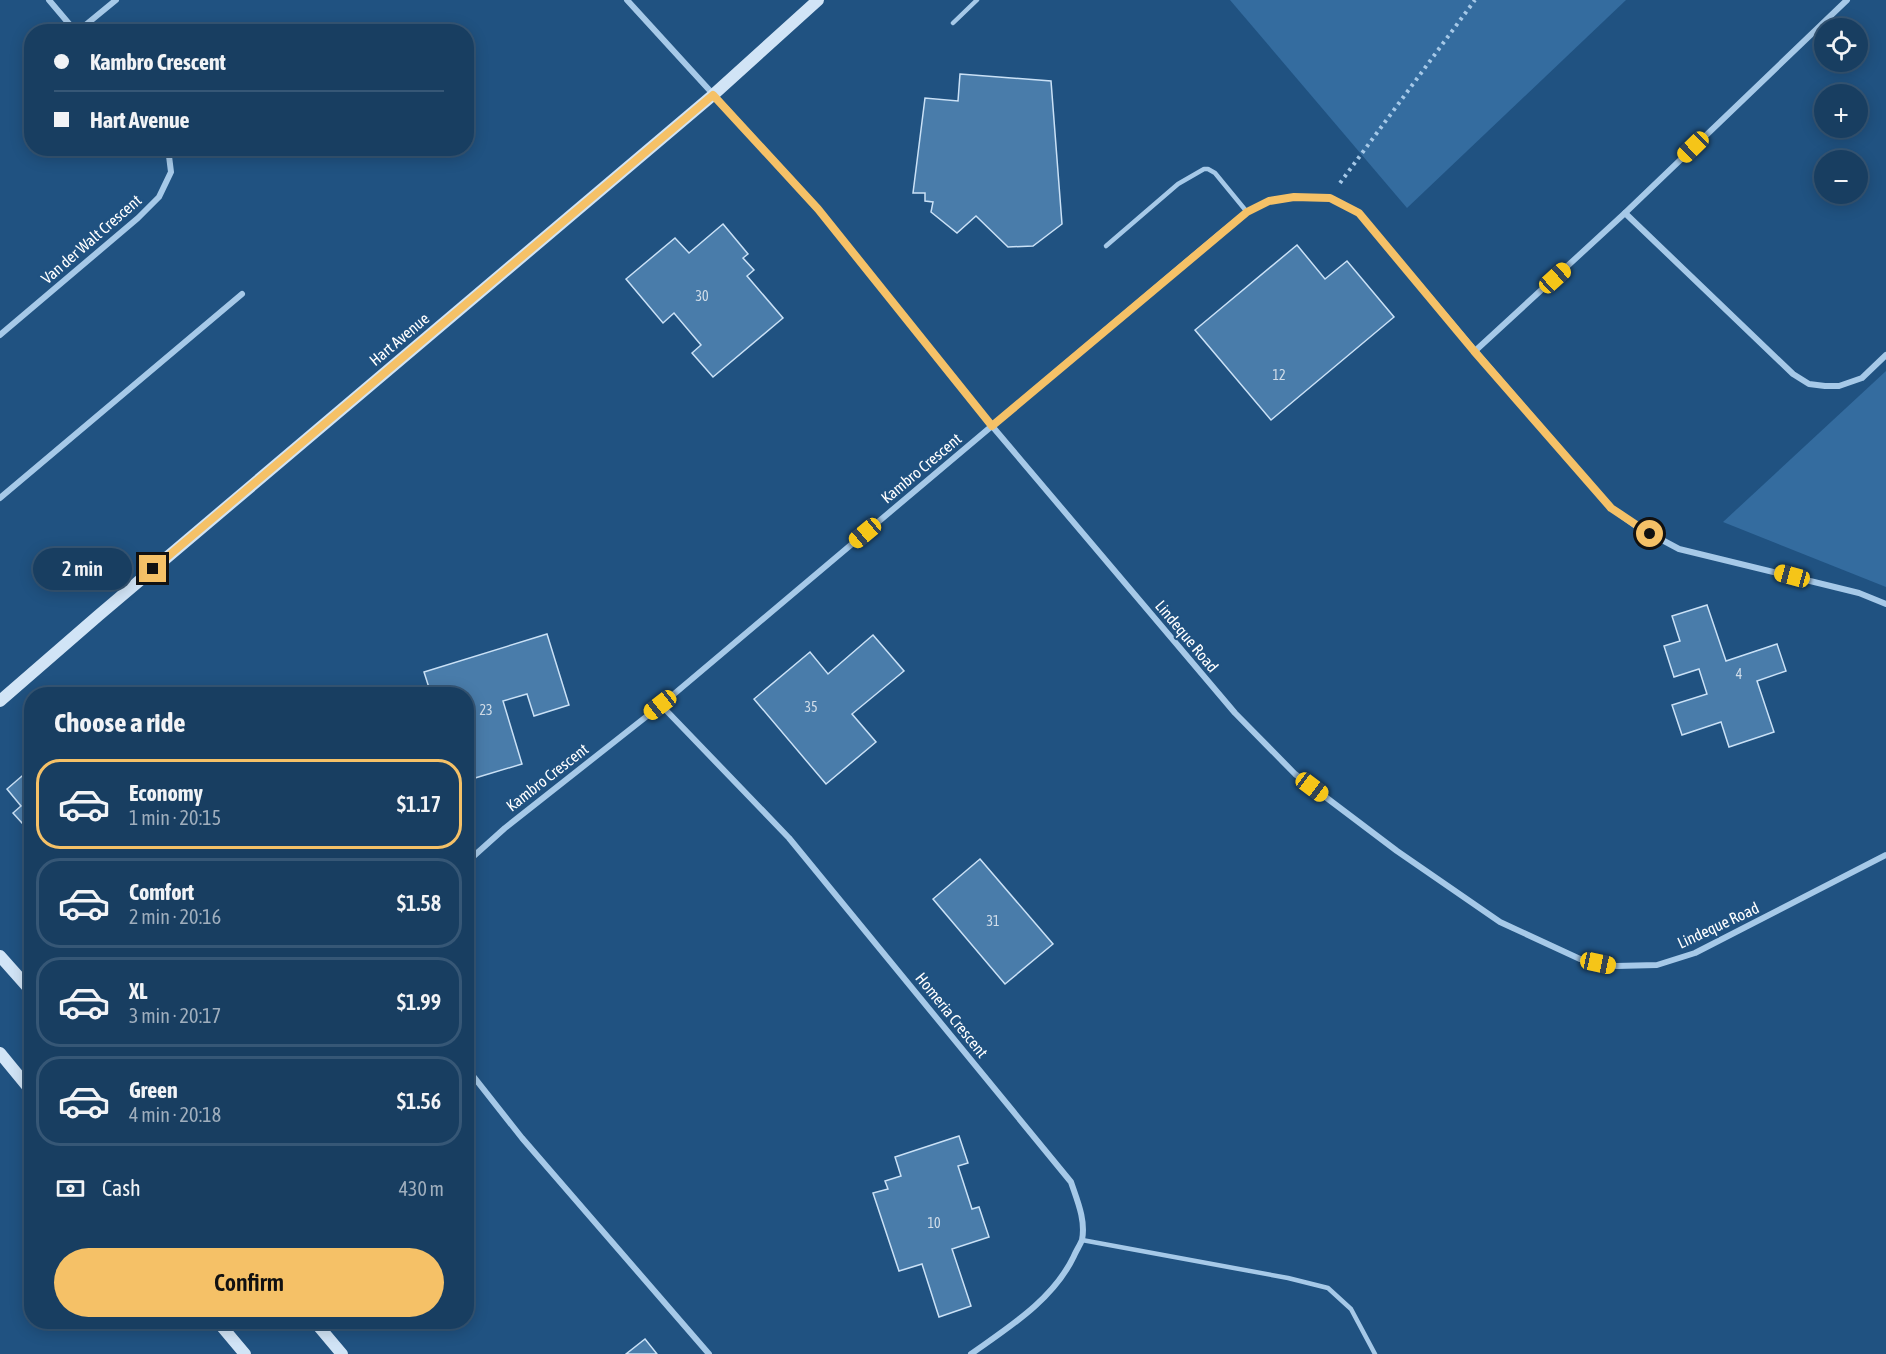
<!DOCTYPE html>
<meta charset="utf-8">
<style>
:root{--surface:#183e61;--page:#25496a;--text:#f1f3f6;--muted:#9faebd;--line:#365776;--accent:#f5c167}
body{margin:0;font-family:"Asap Condensed",sans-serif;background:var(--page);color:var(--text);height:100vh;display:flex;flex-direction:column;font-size:22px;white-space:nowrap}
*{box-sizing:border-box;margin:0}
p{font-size:20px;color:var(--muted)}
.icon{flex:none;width:33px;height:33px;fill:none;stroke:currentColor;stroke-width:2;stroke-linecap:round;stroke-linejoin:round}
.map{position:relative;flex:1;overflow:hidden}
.details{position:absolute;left:24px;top:687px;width:450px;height:642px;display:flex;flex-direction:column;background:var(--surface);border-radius:24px;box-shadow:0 3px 15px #0003,0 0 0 2px var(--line)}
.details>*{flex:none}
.banner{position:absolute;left:24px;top:24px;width:450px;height:132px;border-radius:24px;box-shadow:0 3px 15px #0003,0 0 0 2px var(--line);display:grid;align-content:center;height:132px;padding:0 30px;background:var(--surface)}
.controls{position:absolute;left:1814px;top:18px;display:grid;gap:12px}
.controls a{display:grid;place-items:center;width:54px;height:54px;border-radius:50%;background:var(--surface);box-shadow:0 3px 15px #0003,0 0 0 2px var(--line);font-size:30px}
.end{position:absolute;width:27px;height:27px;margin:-14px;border:8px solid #f5c167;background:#111;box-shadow:0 0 0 3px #111}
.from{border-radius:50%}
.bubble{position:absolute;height:42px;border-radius:21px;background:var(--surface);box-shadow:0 3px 15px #0003,0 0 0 2px var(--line);font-size:20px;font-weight:600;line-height:42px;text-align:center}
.car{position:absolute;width:18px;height:36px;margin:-18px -9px;border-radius:8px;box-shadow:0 0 4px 2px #0007;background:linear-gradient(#f5c518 24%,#345 0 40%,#f5c518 0 76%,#345 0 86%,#f5c518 0)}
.banner b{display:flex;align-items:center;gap:21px;height:57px;font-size:22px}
.banner b+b{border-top:2px solid var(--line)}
.banner i{width:15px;height:15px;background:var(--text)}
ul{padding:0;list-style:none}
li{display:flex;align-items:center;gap:18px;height:90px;margin:0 12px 9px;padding:0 18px;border:3px solid var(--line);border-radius:24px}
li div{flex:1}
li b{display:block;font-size:22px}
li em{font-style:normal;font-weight:600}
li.selected{border-color:var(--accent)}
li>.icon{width:54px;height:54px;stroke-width:1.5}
h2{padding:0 30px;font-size:27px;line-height:72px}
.pay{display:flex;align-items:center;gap:15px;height:66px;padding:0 30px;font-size:22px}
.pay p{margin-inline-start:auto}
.cta{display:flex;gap:12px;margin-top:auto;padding:12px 30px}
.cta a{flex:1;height:69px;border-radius:36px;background:var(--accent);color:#111;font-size:24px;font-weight:600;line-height:69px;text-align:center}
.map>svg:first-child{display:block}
.green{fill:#346c9f}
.building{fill:#497caa;stroke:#cae1f6;stroke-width:1.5}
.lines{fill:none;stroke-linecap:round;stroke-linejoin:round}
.path{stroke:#a6c9e8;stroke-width:4;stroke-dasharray:3 4.5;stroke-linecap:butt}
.lane{stroke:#a6c9e8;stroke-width:4.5}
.street{stroke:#a6c9e8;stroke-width:6}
.secondary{stroke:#d1e4f6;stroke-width:12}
.route{stroke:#f5c167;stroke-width:8}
.labels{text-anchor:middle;stroke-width:4.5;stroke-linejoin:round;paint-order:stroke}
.number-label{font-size:14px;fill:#d2deea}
.street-label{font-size:16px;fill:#fff;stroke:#205281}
</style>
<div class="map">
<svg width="1886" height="1354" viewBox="0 0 1886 1354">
<rect width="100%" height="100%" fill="#205281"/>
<g class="green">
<polygon points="1230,0 1626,0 1407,208"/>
<polygon points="1886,371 1886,587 1723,522"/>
</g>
<g class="building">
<polygon points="960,74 1051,81 1062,224 1033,246 1008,247 976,216 957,233 931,212 933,202 925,201 925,193 913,193 925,98 958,101"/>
<polygon points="723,224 748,254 743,258 754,270 747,276 783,318 713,377 692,353 701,345 674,313 663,323 626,279 675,238 689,253"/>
<polygon points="1297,245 1325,279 1347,261 1394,317 1271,420 1195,330"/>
<polygon points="1707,605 1726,661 1777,644 1786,671 1757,681 1774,732 1729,747 1721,722 1682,735 1672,705 1707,694 1699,669 1674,677 1664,646 1680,641 1672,616"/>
<polygon points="547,634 569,705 534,716 527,694 503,701 522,764 475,778 466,751 466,694 431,694 424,672"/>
<polygon points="873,635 904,671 852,714 876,742 826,784 754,699 810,652 828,674"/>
<polygon points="29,770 32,773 32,834 13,813 21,806 7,789"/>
<polygon points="980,859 1053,944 1005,984 933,899"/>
<polygon points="959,1136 968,1163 958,1166 972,1209 979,1207 989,1237 952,1249 971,1306 939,1317 922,1264 899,1271 873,1193 888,1189 885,1181 901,1176 895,1157"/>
<polygon points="645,1339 657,1354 626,1354"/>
</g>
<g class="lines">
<polyline class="path" points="1340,183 1475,0"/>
<g class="lane">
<polyline points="953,23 977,0"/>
<polyline points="1106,246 1178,184 1204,169 1208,169 1215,173 1247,212"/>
<polyline points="1082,1240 1288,1278 1328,1288 1351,1309 1375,1354"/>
</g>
<g class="street">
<polyline points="49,0 76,32"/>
<polyline points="627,0 818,209 992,426 1235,713 1295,774 1397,851 1500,922 1580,959 1616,966 1657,965 1695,953 1886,855"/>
<polyline points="77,32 116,0"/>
<polyline points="1625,213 1793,374 1809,384 1825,386 1839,386 1862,378 1886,355"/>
<polyline points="0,335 138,218 159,197 171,172 168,148"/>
<polyline points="1475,351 1625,213 1847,0"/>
<polyline points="0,498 242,294"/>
<path d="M661 705 789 838 1071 1182C1077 1200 1086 1220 1082 1240 1080 1245 1076 1251 1074 1256 1053 1300 1009 1327 971 1354"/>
<polyline points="466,863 505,828 661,705 1222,232 1247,212 1269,201 1294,197 1330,198 1359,213 1475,351 1611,508 1636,526 1679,549 1859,593 1886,604"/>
<polyline points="466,1067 522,1138 709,1354"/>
</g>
<g class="secondary">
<polyline points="0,701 99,615 713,95 818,0"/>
<polyline points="0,956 32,992"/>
<polyline points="0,1053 32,1092"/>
<polyline points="218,1322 245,1354"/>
<polyline points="315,1322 342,1354"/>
</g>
</g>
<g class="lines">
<polyline class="route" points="153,569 713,95 818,209 992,426 1247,212 1269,201 1294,197 1330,198 1359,213 1474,351 1611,508 1650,534"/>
</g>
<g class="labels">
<g class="number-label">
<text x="702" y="301">30</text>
<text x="1279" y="380">12</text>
<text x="1739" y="679">4</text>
<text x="811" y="712">35</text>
<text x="486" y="715">23</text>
<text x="993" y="926">31</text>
<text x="934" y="1228">10</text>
</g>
<g class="street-label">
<text transform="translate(91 239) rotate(-41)" y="6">Van der Walt Crescent</text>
<text transform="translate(399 339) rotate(-40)" y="6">Hart Avenue</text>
<text transform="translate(921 468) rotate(-40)" y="6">Kambro Crescent</text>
<text transform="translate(1187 636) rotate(50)" y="6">Lindeque Road</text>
<text transform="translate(547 777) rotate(-38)" y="6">Kambro Crescent</text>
<text transform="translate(1718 925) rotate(-25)" y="6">Lindeque Road</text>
<text transform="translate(952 1015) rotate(51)" y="6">Homeria Crescent</text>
</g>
</g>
</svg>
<div class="controls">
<a><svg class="icon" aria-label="locate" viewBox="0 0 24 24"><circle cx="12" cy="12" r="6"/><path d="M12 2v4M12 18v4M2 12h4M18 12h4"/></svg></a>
<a>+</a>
<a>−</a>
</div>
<i class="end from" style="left:1650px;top:534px"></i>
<i class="end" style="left:153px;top:569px"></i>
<div class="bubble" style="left:33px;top:548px;width:99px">2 min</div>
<i class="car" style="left:1693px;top:147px;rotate:226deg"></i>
<i class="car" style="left:1555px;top:278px;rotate:48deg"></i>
<i class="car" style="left:865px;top:533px;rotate:230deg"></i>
<i class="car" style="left:1792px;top:576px;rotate:285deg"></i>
<i class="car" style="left:660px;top:705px;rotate:232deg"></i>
<i class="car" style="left:1312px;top:787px;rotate:127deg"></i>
<i class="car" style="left:1598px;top:963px;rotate:102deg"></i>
<div class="banner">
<b><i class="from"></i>Kambro Crescent</b>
<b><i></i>Hart Avenue</b>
</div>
<section class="details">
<h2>Choose a ride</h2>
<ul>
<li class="selected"><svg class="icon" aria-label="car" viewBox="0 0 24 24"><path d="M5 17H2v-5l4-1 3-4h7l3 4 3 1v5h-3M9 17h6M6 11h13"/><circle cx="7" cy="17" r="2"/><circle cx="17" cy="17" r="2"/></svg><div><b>Economy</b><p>1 min · 20:15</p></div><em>$1.17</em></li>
<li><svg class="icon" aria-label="car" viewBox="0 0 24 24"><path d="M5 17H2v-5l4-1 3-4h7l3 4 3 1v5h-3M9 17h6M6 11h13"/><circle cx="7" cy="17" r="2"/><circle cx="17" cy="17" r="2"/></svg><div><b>Comfort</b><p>2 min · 20:16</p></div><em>$1.58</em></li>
<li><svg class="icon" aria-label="car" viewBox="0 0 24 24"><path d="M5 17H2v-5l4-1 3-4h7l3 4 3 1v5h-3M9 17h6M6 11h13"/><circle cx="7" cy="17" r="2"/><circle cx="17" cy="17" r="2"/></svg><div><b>XL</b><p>3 min · 20:17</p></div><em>$1.99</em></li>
<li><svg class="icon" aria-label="car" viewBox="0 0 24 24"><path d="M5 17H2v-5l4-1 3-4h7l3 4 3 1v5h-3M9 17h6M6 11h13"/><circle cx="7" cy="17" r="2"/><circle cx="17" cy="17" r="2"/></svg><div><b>Green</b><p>4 min · 20:18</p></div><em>$1.56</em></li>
</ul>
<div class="pay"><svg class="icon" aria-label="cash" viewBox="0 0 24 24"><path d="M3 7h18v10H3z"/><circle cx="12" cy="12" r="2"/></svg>Cash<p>430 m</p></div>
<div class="cta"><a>Confirm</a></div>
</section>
</div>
